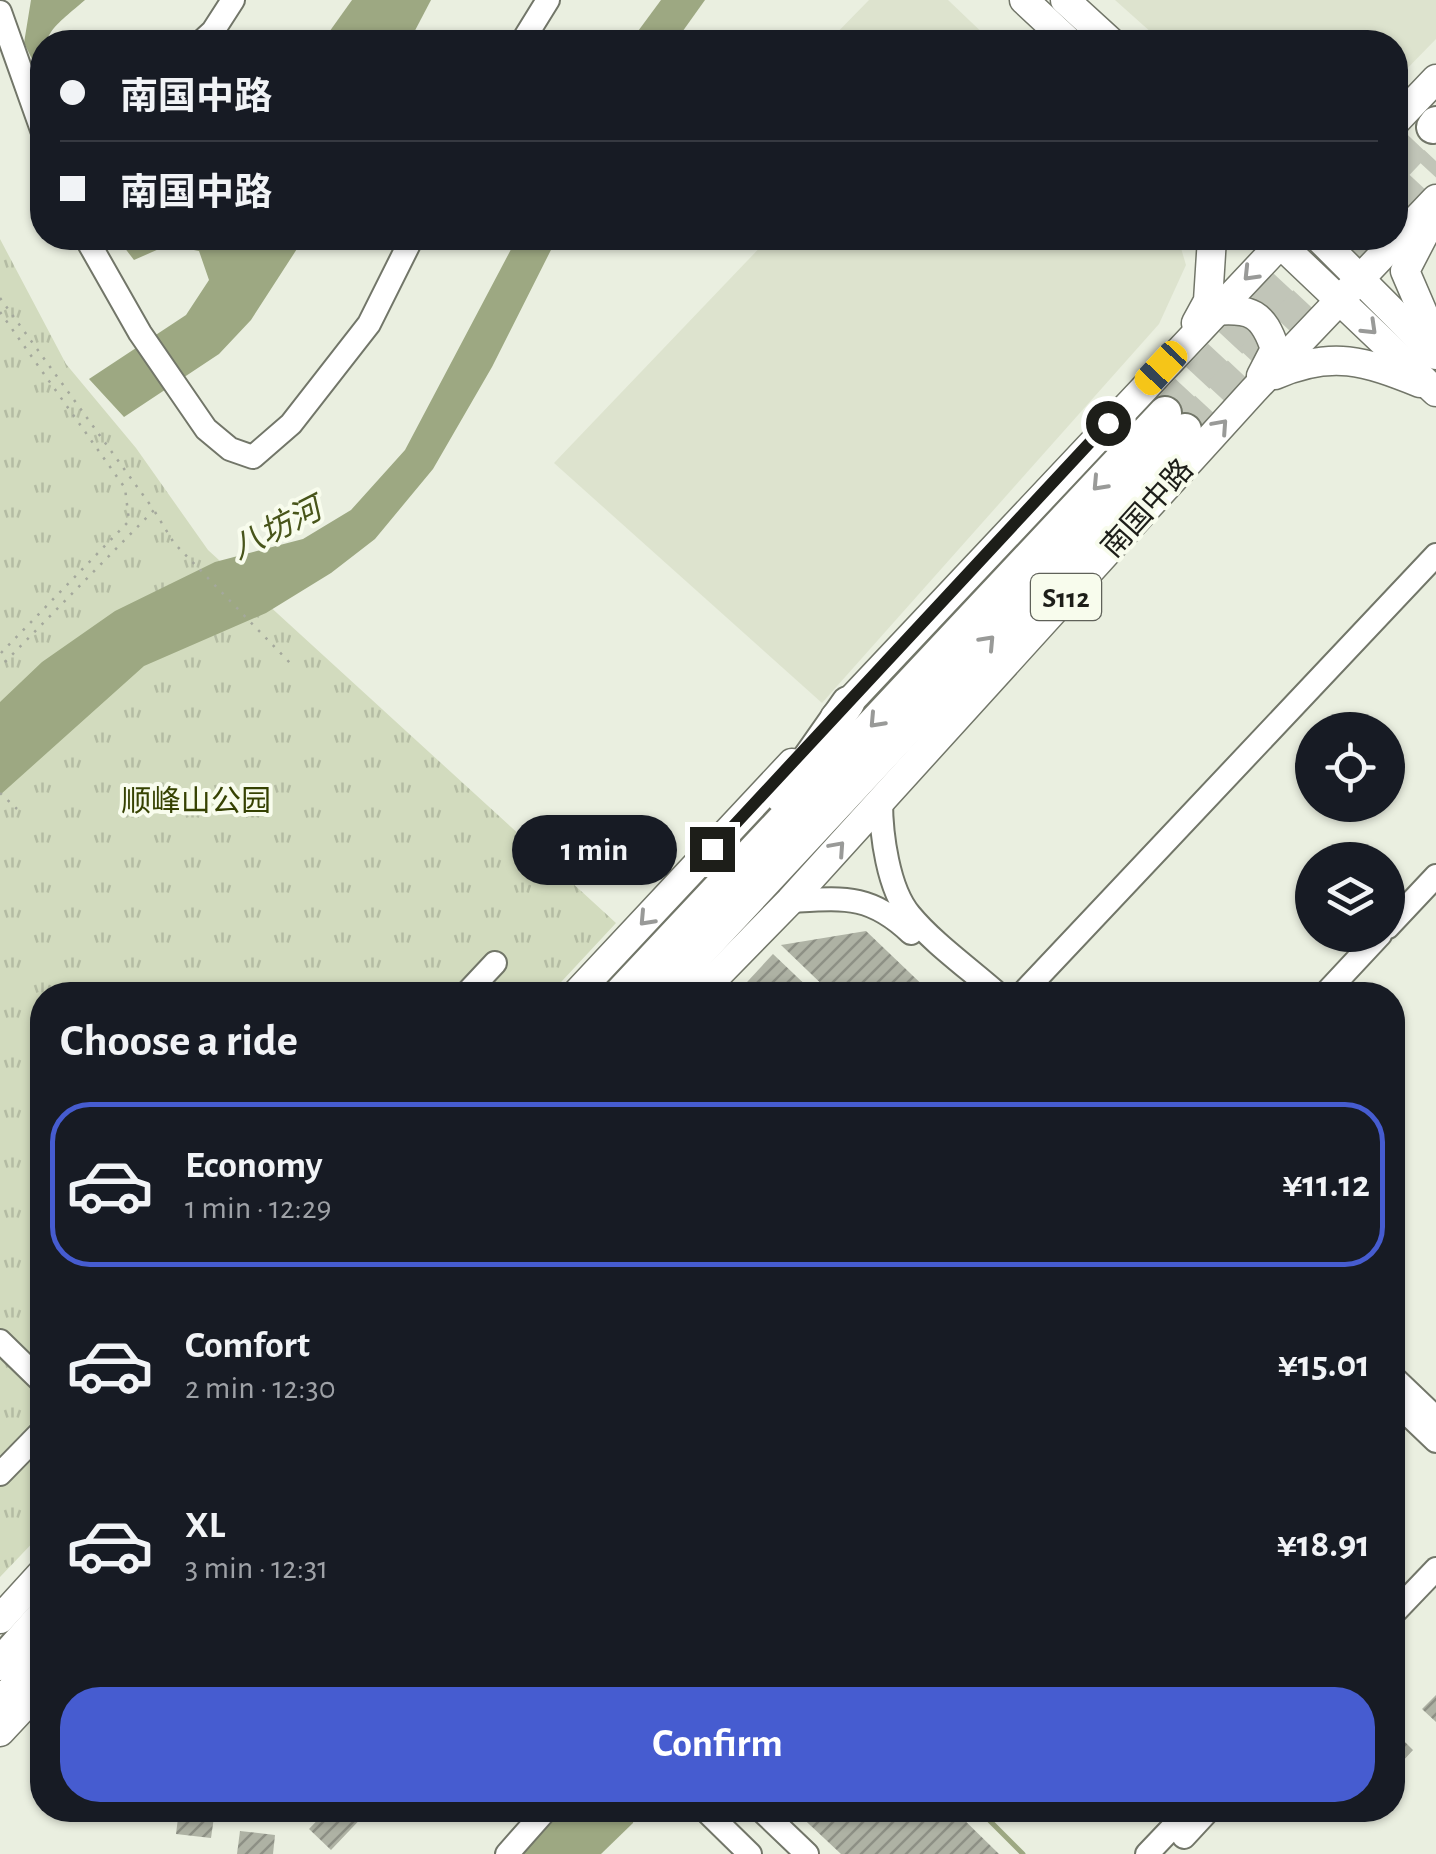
<!DOCTYPE html>
<meta charset="utf-8">
<style>
:root{--surface:#171b24;--page:#20242c;--text:#f1f3f6;--muted:#9ea1a6;--line:#363941;--accent:#465cd0}
body{margin:0;font-family:"Alegreya Sans","Noto Sans SC",sans-serif;background:var(--page);color:var(--text);height:100vh;display:flex;flex-direction:column;font-size:38px;white-space:nowrap}
*{box-sizing:border-box;margin:0}
p{font-size:32px;color:var(--muted)}
.icon{flex:none;width:55px;height:55px;fill:none;stroke:currentColor;stroke-width:2;stroke-linecap:round;stroke-linejoin:round}
.map{position:relative;flex:1;overflow:hidden}
.panel{position:absolute;left:30px;top:982px;width:1375px;height:840px;display:flex;flex-direction:column;background:var(--surface);border-radius:40px;box-shadow:0 2px 8px #0004}
.panel>*{flex:none}
.guide{position:absolute;left:30px;top:30px;width:1378px;height:220px;border-radius:40px;box-shadow:0 2px 8px #0004;display:grid;align-content:center;height:220px;padding:0 30px;background:var(--surface)}
.controls{position:absolute;left:1295px;top:712px;display:grid;gap:20px}
.controls a{display:grid;place-items:center;width:110px;height:110px;border-radius:50%;background:var(--surface);box-shadow:0 2px 8px #0004;font-size:50px}
.end{position:absolute;width:45px;height:45px;margin:-22px;border:12px solid #1d1e19;background:#fff;box-shadow:0 0 0 5px #fff}
.from{border-radius:50%}
.bubble{position:absolute;height:70px;border-radius:35px;background:var(--surface);box-shadow:0 2px 8px #0004;font-size:32px;font-weight:700;line-height:70px;text-align:center}
.car{position:absolute;width:30px;height:60px;margin:-30px -15px;border-radius:12px;box-shadow:0 0 8px 2px #0007;background:linear-gradient(#f5c518 24%,#345 0 40%,#f5c518 0 76%,#345 0 86%,#f5c518 0)}
.guide b{display:flex;align-items:center;gap:35px;height:95px;font-size:38px}
.guide b+b{border-top:2px solid var(--line)}
.guide i{width:25px;height:25px;background:var(--text)}
ul{padding:0;list-style:none}
li{display:flex;align-items:center;gap:30px;height:165px;margin:0 20px 15px;padding:0 10px;border:5px solid transparent;border-radius:40px}
li div{flex:1}
li b{display:block;font-size:38px}
li em{font-style:normal;font-weight:700}
li.current{border-color:var(--accent)}
li>.icon{width:90px;height:90px;stroke-width:1.5}
h2{padding:0 30px;font-size:45px;line-height:120px}
.action{display:flex;gap:20px;margin-top:auto;padding:20px 30px}
.action a{flex:1;height:115px;border-radius:40px;background:var(--accent);color:#fff;font-size:40px;font-weight:700;line-height:115px;text-align:center}
.map>svg:first-child{display:block}
.built{fill:#dde3ce}
.grass{fill:url(#grass-tufts)}
.water{fill:#9da882}
.lines{fill:none;stroke-linecap:round;stroke-linejoin:round}
.stream{stroke:#9da882;stroke-width:5}
.building{fill:url(#building-hatch)}
.highway-tunnel{stroke:#c1c5b8;stroke-width:32;stroke-dasharray:32 16;stroke-linecap:butt}
.minor-casing{stroke:#727669;stroke-width:26}
.major-casing{stroke:#727669;stroke-width:31}
.highway-casing{stroke:#727669;stroke-width:36}
.path{stroke:#a4a89c;stroke-width:2.5;stroke-dasharray:2.5 8;stroke-linecap:butt}
.minor{stroke:#fff;stroke-width:22}
.major{stroke:#fff;stroke-width:28}
.highway{stroke:#fff;stroke-width:32}
.oneway{stroke:#999a98}
.route{stroke:#1d1e19;stroke-width:12}
.labels{text-anchor:middle;stroke-width:8;stroke-linejoin:round;paint-order:stroke}
.shield{fill:#f8fced;stroke:#5f6159;stroke-width:2.5}
.shield-label{font-size:28px;font-weight:bold;fill:#1d1e19}
.street-label{font-size:30px;fill:#1d1e19;stroke:#f8fced}
.park-label{font-size:30px;fill:#364202;stroke:#f8fced}
.water-label{font-size:32px;font-style:italic;fill:#48551a;stroke:#f8fced}
</style>
<div class="map">
<svg width="1436" height="1854" viewBox="0 0 1436 1854">
<defs>
<pattern id="grass-tufts" width="24" height="20" patternUnits="userSpaceOnUse" patternTransform="scale(2.5)"><rect width="24" height="20" fill="#d2dbbe"/><path d="M3 7l-1-3M5 7V3M7 7l1-3M15 17l-1-3M17 17v-4M19 17l1-3" fill="none" stroke="#b4bca3"/></pattern>
<pattern id="building-hatch" width="6" height="6" patternUnits="userSpaceOnUse" patternTransform="scale(2.5)"><rect width="6" height="6" fill="#aeb2a4"/><path d="M-1 1l2-2M0 6l6-6M5 7l2-2" fill="none" stroke="#8d9085"/></pattern>
</defs>
<rect width="100%" height="100%" fill="#eaefe0"/>
<g class="built">
<polygon points="869,0 948,0 992,42 828,42"/>
<polygon points="1115,0 1436,0 1436,39 1395,81 1395,42 1162,42"/>
<polygon points="769,238 1178,238 1186,265 1159,324 822,703 554,463"/>
</g>
<polygon class="grass" points="0,239 66,364 136,448 208,550 616,923 549,995 42,995 42,1533 0,1577"/>
<g class="water">
<path d="M31 0H85C49 31 43 31 42 79L24 43Z"/>
<polygon points="352,0 431,0 409,42 322,42"/>
<polygon points="661,0 705,0 675,42 630,42"/>
<polygon points="117,238 304,238 251,320 219,354 124,417 89,379 186,315 209,280 199,251 168,245 134,260"/>
<polygon points="517,238 557,238 492,367 433,469 375,539 331,573 266,613 144,666 0,795 0,702 42,662 115,611 215,562 303,539 351,510 405,450"/>
<polygon points="556,1810 629,1810 634,1817 633,1823 601,1854 511,1854"/>
</g>
<g class="lines">
<polyline class="stream" points="979,1810 1023,1854"/>
</g>
<g class="building">
<polygon points="866,931 933,995 833,995 781,945"/>
<polygon points="773,954 816,995 735,995"/>
<polygon points="1436,1695 1436,1722 1422,1709"/>
<polygon points="1398,1735 1413,1750 1397,1767 1401,1771 1392,1780 1392,1741"/>
<polygon points="179,1810 215,1810 211,1838 176,1834"/>
<polygon points="327,1810 369,1810 331,1850 309,1829"/>
<polygon points="794,1810 954,1810 999,1854 841,1854"/>
<polygon points="240,1831 275,1835 273,1854 237,1854"/>
</g>
<g class="lines">
<g class="highway-tunnel">
<polyline points="1395,167 1433,127"/>
<polyline points="1395,205 1436,161"/>
<polyline points="1165,413 1323,244"/>
<polyline points="1185,430 1364,238"/>
</g>
<defs>
<g id="minor">
<polyline points="0,12 42,130"/>
<polyline points="201,42 213,31 233,0"/>
<polyline points="522,42 548,0"/>
<polyline points="86,238 140,333 206,429 230,449 253,457 291,424 369,324 412,238"/>
<path d="M881 801C881 834 888 889 910 915 933 943 971 970 999 995"/>
<path d="M790 901C844 898 870 894 911 933"/>
<polyline points="1388,927 1436,876"/>
<polyline points="465,995 495,963"/>
<polyline points="1021,995 1436,555"/>
<polyline points="1324,995 1380,935"/>
<polyline points="0,1341 42,1382"/>
<polyline points="1392,1376 1436,1418"/>
<polyline points="1392,1399 1436,1441"/>
<polyline points="0,1474 42,1431"/>
<polyline points="1392,1615 1436,1569"/>
<polyline points="705,1810 750,1854"/>
<polyline points="761,1810 807,1854"/>
<polyline points="1184,1837 1209,1810"/>
<polyline points="507,1854 546,1810"/>
<polyline points="1147,1854 1189,1810"/>
</g>
<g id="major">
<polyline points="1024,0 1069,42"/>
<polyline points="1065,0 1111,42"/>
<polyline points="1395,122 1436,79"/>
<polyline points="1433,217 1405,271 1436,343"/>
<polyline points="1274,238 1436,392"/>
<polyline points="1319,238 1436,355"/>
<path d="M1214 311C1251 308 1263 313 1275 349L1261 376"/>
<polyline points="1196,323 1208,301 1212,238"/>
<path d="M1275 375C1332 350 1365 361 1420 383"/>
<polyline points="835,717 1286,238"/>
<polyline points="575,995 792,763"/>
<polyline points="698,995 790,901 1253,391 1436,199"/>
<polyline points="0,1619 42,1573"/>
<polyline points="0,1732 42,1687"/>
</g>
<g id="highway">
<polyline points="1433,127 1436,123"/>
<polyline points="782,797 848,703"/>
<polyline points="619,995 1165,413"/>
<polyline points="659,995 1185,430"/>
<polyline points="0,1664 42,1617"/>
<polyline points="0,1705 42,1659"/>
</g>
</defs>
<use href="#minor" class="minor-casing"/>
<use href="#major" class="major-casing"/>
<use href="#highway" class="highway-casing"/>
<g class="path">
<polyline points="0,298 154,510 0,667"/>
<polyline points="0,312 125,488 129,521 0,654"/>
<polyline points="155,512 174,543 293,666"/>
<polyline points="0,793 17,809"/>
</g>
<use href="#minor" class="minor"/>
<use href="#major" class="major"/>
<use href="#highway" class="highway"/>
</g>
<defs><path id="oneway-chevron" d="M-2-3.5L2.5 0L-2 3.5" fill="none" stroke-width="1.6" stroke-linecap="round" stroke-linejoin="round" transform="scale(2.5)"/></defs>
<g class="oneway">
<use href="#oneway-chevron" transform="translate(1250 274) rotate(134)"/>
<use href="#oneway-chevron" transform="translate(1370 328) rotate(44)"/>
<use href="#oneway-chevron" transform="translate(1221 426) rotate(-48)"/>
<use href="#oneway-chevron" transform="translate(1099 484) rotate(133)"/>
<use href="#oneway-chevron" transform="translate(988 642) rotate(-47)"/>
<use href="#oneway-chevron" transform="translate(876 721) rotate(133)"/>
<use href="#oneway-chevron" transform="translate(838 848) rotate(-48)"/>
<use href="#oneway-chevron" transform="translate(646 919) rotate(133)"/>
</g>
<g class="lines">
<polyline class="route" points="712,849 1108,423"/>
</g>
<g class="labels">
<rect class="shield" x="1031" y="574" width="70" height="46" rx="8"/>
<g class="shield-label">
<text x="1066" y="607">S112</text>
</g>
<g class="street-label">
<text transform="translate(1147 508) rotate(-48)" y="10">南国中路</text>
</g>
<g class="park-label">
<text x="196" y="811">顺峰山公园</text>
</g>
<g class="water-label">
<text transform="translate(276 528) rotate(-27)" y="11">八坊河</text>
</g>
</g>
</svg>
<div class="controls">
<a><svg class="icon" aria-label="locate" viewBox="0 0 24 24"><circle cx="12" cy="12" r="6"/><path d="M12 2v4M12 18v4M2 12h4M18 12h4"/></svg></a>
<a><svg class="icon" aria-label="layers" viewBox="0 0 24 24"><path d="M12 4l9 5-9 5-9-5zM3 14l9 5 9-5"/></svg></a>
</div>
<i class="end from" style="left:1108px;top:423px"></i>
<i class="end" style="left:712px;top:849px"></i>
<div class="bubble" style="left:512px;top:815px;width:165px">1 min</div>
<i class="car" style="left:1161px;top:368px;rotate:223deg"></i>
<div class="guide">
<b><i class="from"></i>南国中路</b>
<b><i></i>南国中路</b>
</div>
<section class="panel">
<h2>Choose a ride</h2>
<ul>
<li class="current"><svg class="icon" aria-label="car" viewBox="0 0 24 24"><path d="M5 17H2v-5l4-1 3-4h7l3 4 3 1v5h-3M9 17h6M6 11h13"/><circle cx="7" cy="17" r="2"/><circle cx="17" cy="17" r="2"/></svg><div><b>Economy</b><p>1 min · 12:29</p></div><em>¥11.12</em></li>
<li><svg class="icon" aria-label="car" viewBox="0 0 24 24"><path d="M5 17H2v-5l4-1 3-4h7l3 4 3 1v5h-3M9 17h6M6 11h13"/><circle cx="7" cy="17" r="2"/><circle cx="17" cy="17" r="2"/></svg><div><b>Comfort</b><p>2 min · 12:30</p></div><em>¥15.01</em></li>
<li><svg class="icon" aria-label="car" viewBox="0 0 24 24"><path d="M5 17H2v-5l4-1 3-4h7l3 4 3 1v5h-3M9 17h6M6 11h13"/><circle cx="7" cy="17" r="2"/><circle cx="17" cy="17" r="2"/></svg><div><b>XL</b><p>3 min · 12:31</p></div><em>¥18.91</em></li>
</ul>
<div class="action"><a>Confirm</a></div>
</section>
</div>
